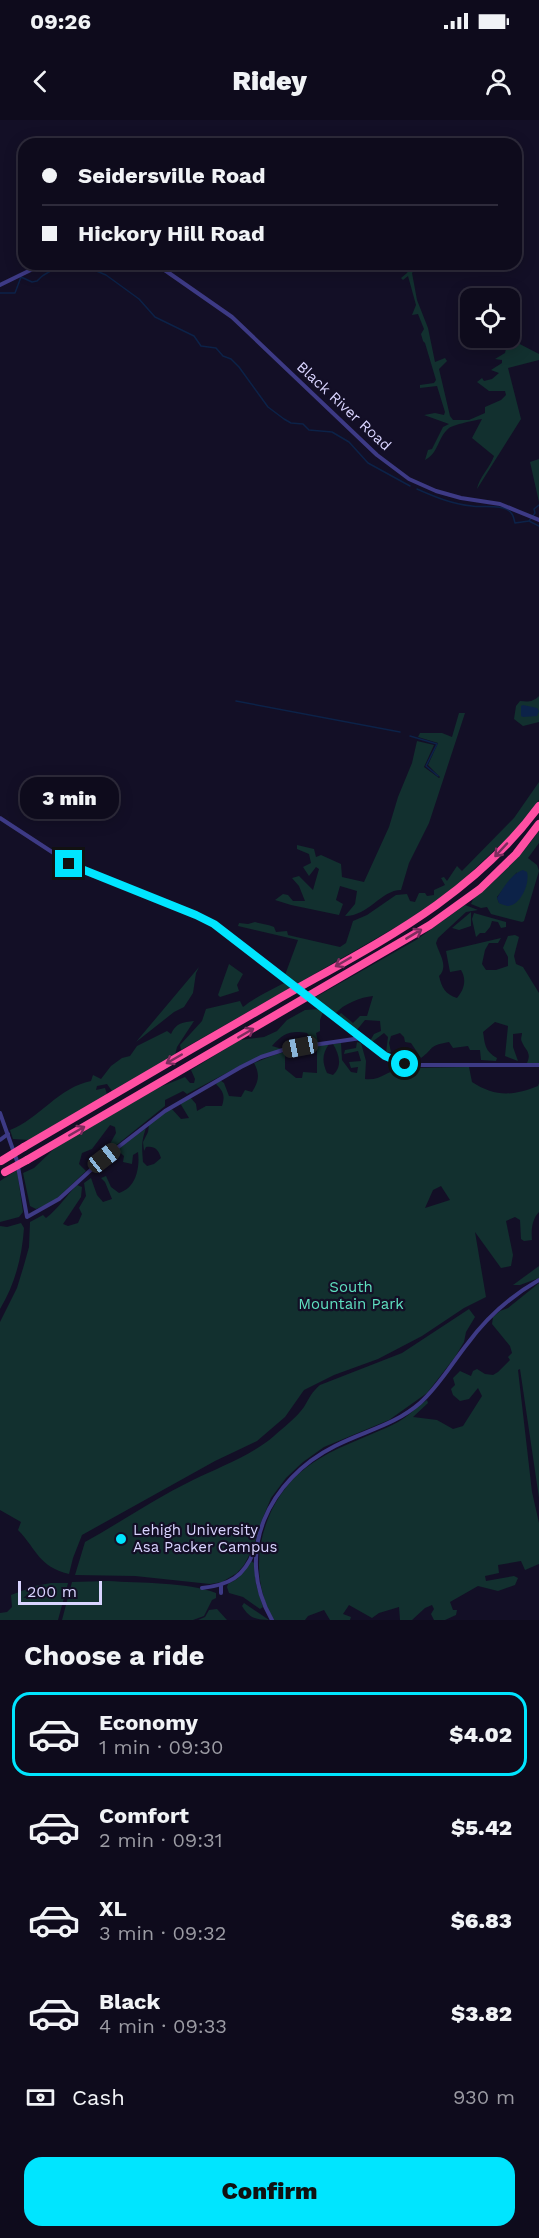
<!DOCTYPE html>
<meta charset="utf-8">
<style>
:root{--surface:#0e0b1c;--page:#171425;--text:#f1f3f6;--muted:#9b9ba3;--line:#2e2b3b;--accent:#00e5ff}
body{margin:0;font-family:"Work Sans",sans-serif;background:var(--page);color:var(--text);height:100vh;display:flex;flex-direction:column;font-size:22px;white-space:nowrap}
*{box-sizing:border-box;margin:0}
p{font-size:20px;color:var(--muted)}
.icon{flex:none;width:33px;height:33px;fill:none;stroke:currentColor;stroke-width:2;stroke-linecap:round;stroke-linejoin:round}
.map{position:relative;height:1500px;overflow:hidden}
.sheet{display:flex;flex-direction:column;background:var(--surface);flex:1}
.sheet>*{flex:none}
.hud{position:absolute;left:18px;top:18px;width:504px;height:132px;border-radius:18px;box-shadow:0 3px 15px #0003,0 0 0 2px var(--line);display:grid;align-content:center;height:132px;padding:0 24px;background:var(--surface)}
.buttons{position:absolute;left:460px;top:168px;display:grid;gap:12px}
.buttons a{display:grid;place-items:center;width:60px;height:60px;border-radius:12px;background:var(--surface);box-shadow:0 3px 15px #0003,0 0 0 2px var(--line);font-size:30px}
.scale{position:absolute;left:18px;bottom:15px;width:84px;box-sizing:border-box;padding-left:6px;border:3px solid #d9d4ff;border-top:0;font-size:16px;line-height:21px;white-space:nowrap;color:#d9d4ff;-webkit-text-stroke:4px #130f26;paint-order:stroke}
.end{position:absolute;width:27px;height:27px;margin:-14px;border:8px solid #00e5ff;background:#111;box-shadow:0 0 0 3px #111}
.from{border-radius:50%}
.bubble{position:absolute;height:42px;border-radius:18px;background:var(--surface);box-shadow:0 3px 15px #0003,0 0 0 2px var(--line);font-size:20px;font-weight:800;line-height:42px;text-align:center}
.car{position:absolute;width:18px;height:36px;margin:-18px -9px;border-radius:8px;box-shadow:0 0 4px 2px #0007;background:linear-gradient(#222 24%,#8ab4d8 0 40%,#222 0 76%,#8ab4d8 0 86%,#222 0)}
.hud b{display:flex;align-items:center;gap:21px;height:57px;font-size:22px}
.hud b+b{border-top:2px solid var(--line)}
.hud i{width:15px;height:15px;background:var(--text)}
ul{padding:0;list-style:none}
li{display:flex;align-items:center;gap:18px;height:84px;margin:0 12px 9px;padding:0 12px;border:3px solid transparent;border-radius:18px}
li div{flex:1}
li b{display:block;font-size:22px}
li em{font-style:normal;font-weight:800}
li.current{border-color:var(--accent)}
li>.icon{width:54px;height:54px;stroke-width:1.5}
h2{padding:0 24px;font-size:27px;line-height:72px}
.pay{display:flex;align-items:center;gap:15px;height:66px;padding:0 24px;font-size:22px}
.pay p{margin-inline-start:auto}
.primary-button{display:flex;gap:12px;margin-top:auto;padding:12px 24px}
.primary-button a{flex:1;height:69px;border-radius:18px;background:var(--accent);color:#111;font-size:24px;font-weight:800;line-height:69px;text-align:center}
.status{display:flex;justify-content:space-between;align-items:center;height:42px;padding:0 30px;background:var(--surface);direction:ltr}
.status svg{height:16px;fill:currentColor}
header{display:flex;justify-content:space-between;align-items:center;height:78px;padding:0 24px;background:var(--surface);font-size:27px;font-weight:800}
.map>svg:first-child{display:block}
.green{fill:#12302f;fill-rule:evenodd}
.water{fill:#0c2248}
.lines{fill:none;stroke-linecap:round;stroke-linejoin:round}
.stream{stroke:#0c2248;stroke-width:1.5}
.tertiary{stroke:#3d3a85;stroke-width:4}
.motorway{stroke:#ff4fa3;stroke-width:8}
.tertiary-bridge{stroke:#3d3a85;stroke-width:4}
.motorway-bridge{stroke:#ff4fa3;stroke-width:8}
.oneway{stroke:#7d2c5e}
.route{stroke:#00e5ff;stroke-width:8}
.poi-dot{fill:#00e5ff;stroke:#130f26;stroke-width:2}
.labels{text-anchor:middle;stroke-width:4.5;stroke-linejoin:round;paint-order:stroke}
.street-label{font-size:15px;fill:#d9d4ff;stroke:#130f26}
.park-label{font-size:15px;fill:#5fe0c0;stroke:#130f26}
.poi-label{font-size:15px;fill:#d9d4ff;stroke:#130f26;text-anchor:start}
</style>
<div class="status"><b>09:26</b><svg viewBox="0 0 49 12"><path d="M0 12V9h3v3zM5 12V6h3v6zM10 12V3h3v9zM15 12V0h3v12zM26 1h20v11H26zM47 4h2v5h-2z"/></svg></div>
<header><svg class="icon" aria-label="back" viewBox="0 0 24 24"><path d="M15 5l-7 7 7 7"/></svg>Ridey<svg class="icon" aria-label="person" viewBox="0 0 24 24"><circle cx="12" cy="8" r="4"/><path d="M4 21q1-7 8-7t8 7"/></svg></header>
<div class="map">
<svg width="539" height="1500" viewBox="0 0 539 1500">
<rect width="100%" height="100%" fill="#130f26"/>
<g class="green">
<path d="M412 144 418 146 412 153 417 180 428 208 435 242 445 238 447 241 439 249 450 296 453 300H469L485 293V287L501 280 506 275 505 271H489L477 262 482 258 484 261 492 259 499 253 491 250 502 243V240L495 239 505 233 508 220 504 218 479 225 483 218H510L512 211 519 210 512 220 539 234V240L508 248 521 299 477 369C479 357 490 348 494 336L472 318 482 299C475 300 453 305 449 308 437 318 439 333 425 340L428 330 432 329 443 307 449 304 424 295 435 293 444 295 445 292 437 266 420 268V265L434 263 436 260 425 223 423 221 421 214 424 209 418 194 412 195 416 185 408 156 403 160 401 158 407 153Z"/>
<polygon points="539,339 539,382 530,342"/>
<path d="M539 576V602L523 606 514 599 516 586 520 581C528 582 533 582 539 576Z"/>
<path d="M459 593H465L429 703 409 743 401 770C381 770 369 796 345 796L355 784 357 771 340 766 336 780 343 784 339 795 291 785 275 780 283 774 288 775 293 781H305L299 766 292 758 299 756 313 770 319 749 316 747 309 756 303 747 311 743 309 734 297 729V725L314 729 316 737 321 735 341 744 342 757 364 762 389 707 398 677 412 643 417 621 434 625 424 647 439 658 440 657 428 645 438 623 418 617 420 613H442L452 617Z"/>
<path d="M539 662V680L513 713 452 770 403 803 297 864 285 855 298 820 238 806 239 803 248 804 255 802C262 804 267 804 274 807L276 812 287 811 288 815 292 816 340 827 346 823 353 801 367 795 396 775 407 774 410 781 415 782 419 773H425L427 776 434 775V770L445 765 441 758 444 757 447 761 457 746 462 751 514 698Z"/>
<path d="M539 711V723L528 738 537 745 539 751 524 801 522 802 491 794 487 787 481 788 471 784C474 774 487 769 494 761 510 746 526 729 539 711ZM517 752 506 784 499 783 497 777Z"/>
<path d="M465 785 478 790 466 792 438 818 436 823C439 834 449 846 439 856 442 868 445 874 457 878 464 870 467 860 461 850L450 852 446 831 501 818 498 823H489L485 830 482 844 486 850H496L508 846V837L503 828 508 816 515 815 519 817 514 836 516 844 523 847 539 873V943H527C532 932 525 930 522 922 520 919 522 916 522 913L513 914V927L518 941 505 936 508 906 495 902 483 912C485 925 485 931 497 938L496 941 481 940 480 930H470L468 926 453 928 449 922C427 926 435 928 421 938L411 923 405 922 404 917 400 913 391 916 389 923 391 932 386 933 388 917 384 913 372 922 370 921 374 914 381 911 380 901 365 900 356 911 338 896 341 893 353 903 360 896H367L373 876C361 877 343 884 335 894L314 878 416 820Z"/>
<polygon points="471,792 471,806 459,810 452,808"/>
<polygon points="474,793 506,802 506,807 501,808 498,802 492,801 490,807 485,813 480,813 476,817 472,799"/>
<polygon points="229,844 243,854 237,865 239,871 220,877 218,875"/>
<polygon points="199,847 196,853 193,873 184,887 174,892 136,922"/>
<path d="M286 862 292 867 181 930 180 925 202 901 206 889 240 881 243 887C255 877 271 870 286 862Z"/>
<path d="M320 889 323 892 320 900V911L316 913 318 922 314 923 307 913C291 910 283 913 272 926L282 929 251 940 187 974 183 971 165 980V986L108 1032 106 1031 116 1013 115 1007 110 1005 92 1029 82 1033 79 1044 86 1051 53 1082 36 1089 30 1086 23 1053 34 1048 58 1025 160 967 185 957 190 963H194L195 959 191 950 240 920 264 917 277 911 287 900 305 890Z"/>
<path d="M194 901 177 927 175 935 112 971 107 964 97 966 96 970 105 968 107 974 29 1020 13 1019 10 1010C39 999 59 967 91 961L93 955 101 959 111 946 122 938 130 936 137 926 167 911 171 914C176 903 183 902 194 901Z"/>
<path d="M357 922 361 923 366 941 365 959C381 962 393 945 410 948L469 947 472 962C495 977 513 976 538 966L539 963V1092C532 1099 531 1110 532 1120L524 1121 521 1119 520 1100 515 1097 506 1101 513 1135 511 1146 501 1148 475 1112 486 1177 464 1188 422 1216 378 1239 334 1255 304 1270 285 1297 257 1321 215 1341 82 1415 73 1438 69 1454C38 1446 38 1431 18 1410L21 1402 0 1390V1202L17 1168 24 1145 29 1127 30 1102 43 1095 46 1098C58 1089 66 1076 77 1065L82 1067 81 1077 63 1104 68 1106 78 1103 82 1094 79 1088 86 1076 84 1063 91 1058 97 1075 103 1082 112 1079 105 1062 101 1058 106 1056 111 1067 119 1073C136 1068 140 1048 138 1032L133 1035 132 1044 123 1042 124 1036 117 1030 146 1008C141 1022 142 1028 143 1042L147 1046 154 1044 161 1038C158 1029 155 1026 146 1027L144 1031 143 1022 148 1012 149 1005 171 988 181 999 189 998 180 983 190 977 196 984 197 991 206 986H222C225 976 224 972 216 964L220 960 224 963 229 976 241 977 245 970 252 972C259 961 260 954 254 943L274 935 298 928V931L285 934V949L296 958H302L303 952 317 953V926L329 924C322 934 322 942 327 953L333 955C343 946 339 934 333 924L341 923 342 940 351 952 357 953 358 947 351 948 349 942 361 941 358 931 344 934 345 930 356 928ZM441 1066 450 1080 425 1088 433 1070Z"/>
<polygon points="17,1050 23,1092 19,1097 0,1102 0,1061"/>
<path d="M21 1103 24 1108C22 1137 15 1164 0 1189V1106L7 1107Z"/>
<polygon points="539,1146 539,1158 520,1165 513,1165"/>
<path d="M539 1163V1378L520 1249 518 1250 532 1372 539 1403V1444L525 1450 521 1441 498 1445 499 1453 485 1456 486 1461 514 1456 518 1458 515 1465 498 1471 478 1466 450 1482 453 1490H457L456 1495 445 1500H434L431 1494 434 1489 432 1485 425 1488 412 1500H400L399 1487 379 1493 372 1498 349 1485 343 1494 351 1497 350 1500H330L324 1490 308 1496 305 1500H274C244 1451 261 1381 307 1347 335 1326 367 1318 398 1302 409 1296 416 1287 427 1280L428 1283 413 1297 437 1300 453 1309 463 1306 482 1276 478 1268 469 1279 460 1281 453 1275 451 1269 455 1265 453 1258 460 1251 471 1256 473 1251 477 1249 485 1254 493 1255 498 1252 510 1240 508 1237 512 1233 510 1226 492 1204 493 1197 500 1191 508 1188Z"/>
<path d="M469 1189 475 1197 466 1212 464 1222 455 1237 427 1273 389 1300 324 1327 303 1342 286 1358 271 1378 258 1410 254 1426 244 1445 237 1453 222 1462 210 1464 135 1456 75 1455 85 1422C121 1402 156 1378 193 1360 218 1348 254 1334 274 1316 283 1308 297 1297 304 1287 310 1277 311 1273 320 1265L402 1233Z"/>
<polygon points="251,1441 254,1443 256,1464 263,1487 260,1489 243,1477 229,1473 227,1467 228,1464 237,1459"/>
<path d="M108 1461C139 1463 188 1462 216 1473V1478L212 1480 204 1496 193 1500H62L72 1462Z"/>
<polygon points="51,1463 68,1463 58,1500 0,1500 0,1493 7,1492 12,1487 11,1475 35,1466"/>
<path d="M244 1483 269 1500C256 1500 249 1498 242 1486Z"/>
<polygon points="217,1489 227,1500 198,1500 205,1497 209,1490"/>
</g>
<g class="water">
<polygon points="523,585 537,588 539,591 537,596 523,597 521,596 521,586"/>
<path d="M523 750 527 752C530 763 521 785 508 786 507 786 501 784 499 783L497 778C503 768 512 753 523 750Z"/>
</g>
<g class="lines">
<g class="stream">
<polyline points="80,144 106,155 139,179 155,197 194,216 201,226 216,228 223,236 231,239 239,247 268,287 284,299 291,303 303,304 309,310 332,312 349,322 368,343 410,366"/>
<path d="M0 173H15L21 157 32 162 37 161C46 150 59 149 72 144"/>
<path d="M417 369C435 377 452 384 472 386 481 388 505 383 512 394 514 397 514 400 515 403L529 401 535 393 534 389 539 385"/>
<polyline points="529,401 539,406"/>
<polyline points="236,581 400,612"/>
<polyline points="410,616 437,624 426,646 438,656"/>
</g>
<g class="tertiary">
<polyline points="156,144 232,197 377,335 409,359 436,371 461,378 500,384 539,400"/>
<polyline points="0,165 43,144"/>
<polyline points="0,698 75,747 208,800 291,863"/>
<path d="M323 888C350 910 381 943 417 945H539"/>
<polyline points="0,993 17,1041 27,1097 59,1079 104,1038 165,991 241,947 261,937 286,929 361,918"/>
<polyline points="0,1020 8,1014"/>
<polyline points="221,1466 221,1473"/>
<path d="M202 1468C229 1465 244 1457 254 1431"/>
<path d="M272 1500C233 1432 269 1359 335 1326 364 1311 395 1305 420 1283 439 1266 452 1243 468 1223 487 1197 511 1176 539 1160"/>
</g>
<g class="motorway">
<path d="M24 1027C107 978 191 929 275 881 373 825 470 780 539 686"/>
<polyline points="27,1040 430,805 480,769 516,734 539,704"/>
</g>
<polyline class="tertiary-bridge" points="291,863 323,888"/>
<g class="motorway-bridge">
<polyline points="1,1041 24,1027"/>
<polyline points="5,1052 27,1040"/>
</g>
</g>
<defs><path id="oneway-shaft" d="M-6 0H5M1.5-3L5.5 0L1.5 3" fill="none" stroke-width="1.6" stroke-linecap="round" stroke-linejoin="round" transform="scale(1.5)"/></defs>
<g class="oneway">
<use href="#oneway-shaft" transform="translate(501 730) rotate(133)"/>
<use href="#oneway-shaft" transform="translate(414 814) rotate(-31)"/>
<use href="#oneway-shaft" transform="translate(343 842) rotate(150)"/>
<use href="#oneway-shaft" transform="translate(246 913) rotate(-30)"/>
<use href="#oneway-shaft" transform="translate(174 939) rotate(150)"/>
<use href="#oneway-shaft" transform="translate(77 1011) rotate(-30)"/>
</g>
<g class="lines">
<polyline class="route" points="69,744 196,795 214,804 385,936 405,944"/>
</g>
<circle class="poi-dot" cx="121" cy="1419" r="6"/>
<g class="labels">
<g class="street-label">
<text transform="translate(344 286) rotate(43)" y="5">Black River Road</text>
</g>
<g class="park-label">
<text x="351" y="1172">South<tspan x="351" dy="17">Mountain Park</tspan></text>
</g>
<g class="poi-label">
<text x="133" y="1415">Lehigh University<tspan x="133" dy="17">Asa Packer Campus</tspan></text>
</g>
</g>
</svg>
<div class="buttons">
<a><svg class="icon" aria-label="locate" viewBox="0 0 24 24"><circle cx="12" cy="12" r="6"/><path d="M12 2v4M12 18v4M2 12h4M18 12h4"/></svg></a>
</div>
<div class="scale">200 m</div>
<i class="end from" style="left:405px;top:944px"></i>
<i class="end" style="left:69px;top:744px"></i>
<div class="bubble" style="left:20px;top:657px;width:99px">3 min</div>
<i class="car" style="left:300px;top:927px;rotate:259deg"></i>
<i class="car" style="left:104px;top:1038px;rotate:52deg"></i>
<div class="hud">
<b><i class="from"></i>Seidersville Road</b>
<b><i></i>Hickory Hill Road</b>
</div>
</div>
<section class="sheet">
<h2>Choose a ride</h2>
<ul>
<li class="current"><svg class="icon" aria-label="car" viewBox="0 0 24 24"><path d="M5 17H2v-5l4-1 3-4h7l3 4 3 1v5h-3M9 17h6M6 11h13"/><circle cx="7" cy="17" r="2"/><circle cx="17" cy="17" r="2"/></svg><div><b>Economy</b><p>1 min · 09:30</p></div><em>$4.02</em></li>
<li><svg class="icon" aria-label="car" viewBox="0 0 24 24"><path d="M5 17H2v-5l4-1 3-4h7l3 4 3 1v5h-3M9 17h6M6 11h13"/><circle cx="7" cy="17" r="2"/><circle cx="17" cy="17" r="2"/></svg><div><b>Comfort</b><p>2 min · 09:31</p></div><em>$5.42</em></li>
<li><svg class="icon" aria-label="car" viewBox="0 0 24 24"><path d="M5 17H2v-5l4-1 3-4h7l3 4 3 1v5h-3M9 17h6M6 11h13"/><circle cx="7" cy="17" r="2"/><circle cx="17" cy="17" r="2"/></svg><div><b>XL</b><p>3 min · 09:32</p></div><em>$6.83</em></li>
<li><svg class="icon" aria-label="car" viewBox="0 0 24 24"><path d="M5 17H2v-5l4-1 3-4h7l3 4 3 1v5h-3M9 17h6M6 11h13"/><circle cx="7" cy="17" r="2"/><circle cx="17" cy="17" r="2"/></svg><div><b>Black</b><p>4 min · 09:33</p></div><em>$3.82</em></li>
</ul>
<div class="pay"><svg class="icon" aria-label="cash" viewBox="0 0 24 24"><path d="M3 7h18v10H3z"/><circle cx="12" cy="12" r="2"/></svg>Cash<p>930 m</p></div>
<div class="primary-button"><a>Confirm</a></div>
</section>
